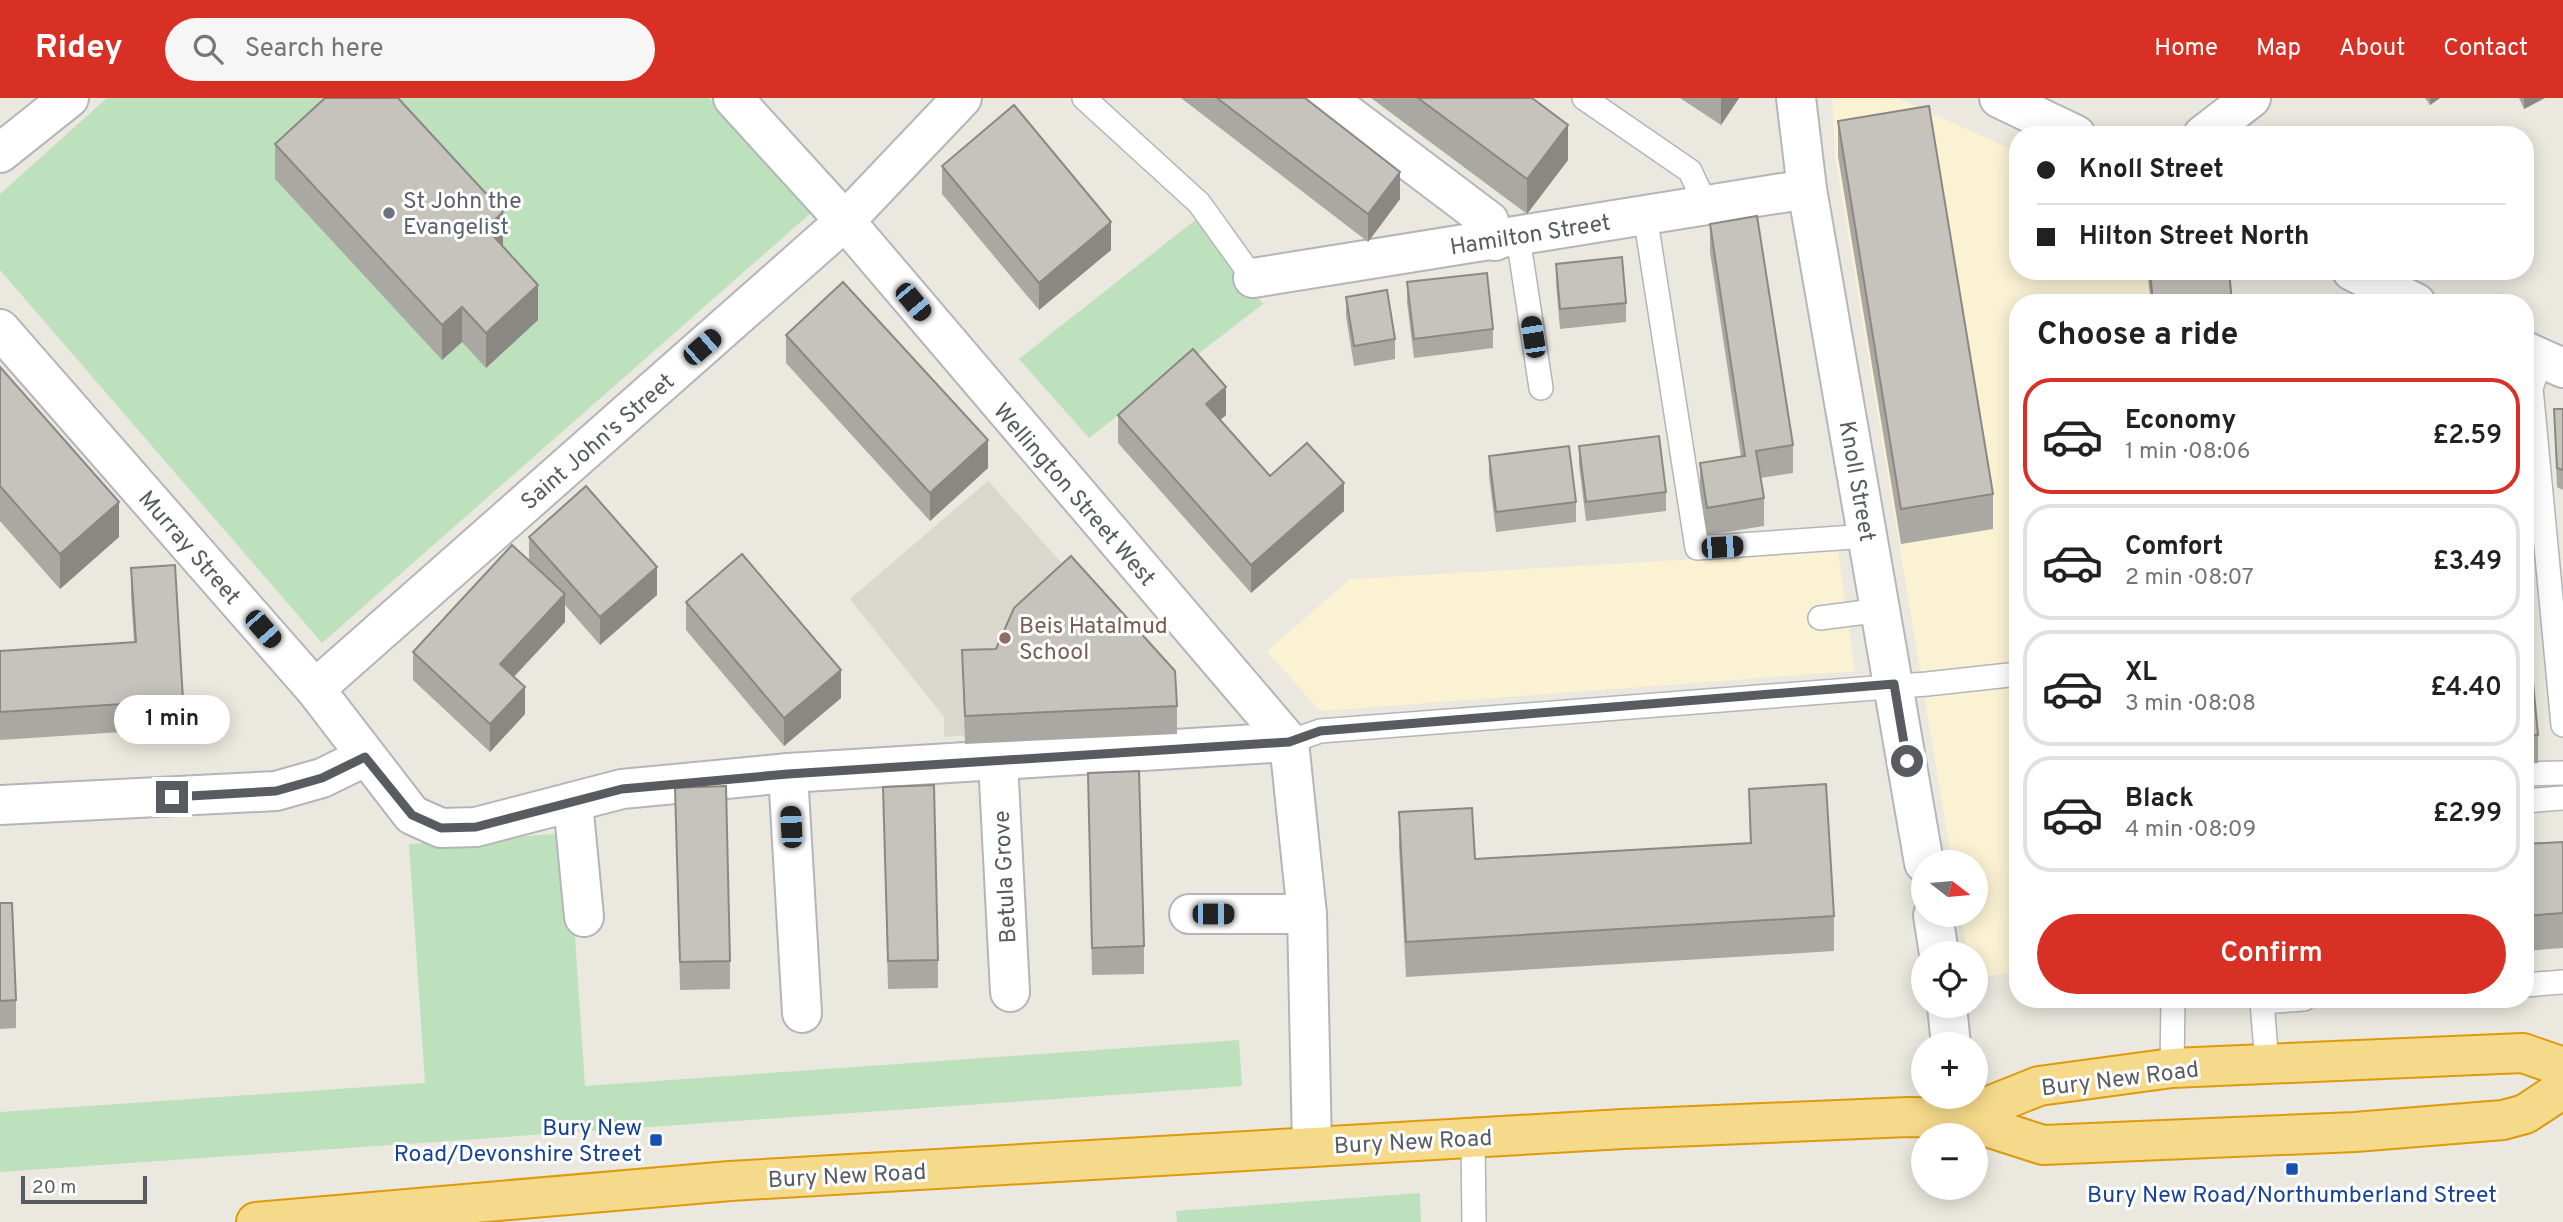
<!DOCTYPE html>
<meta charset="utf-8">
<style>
:root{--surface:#fff;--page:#f6f6f6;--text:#202124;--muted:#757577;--line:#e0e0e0;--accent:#d93025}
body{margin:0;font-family:Overpass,sans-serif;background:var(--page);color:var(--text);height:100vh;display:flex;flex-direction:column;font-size:26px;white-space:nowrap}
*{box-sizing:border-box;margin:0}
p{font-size:23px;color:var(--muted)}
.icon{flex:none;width:38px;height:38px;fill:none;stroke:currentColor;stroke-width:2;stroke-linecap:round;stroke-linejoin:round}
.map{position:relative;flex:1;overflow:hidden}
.details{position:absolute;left:2009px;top:196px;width:525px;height:714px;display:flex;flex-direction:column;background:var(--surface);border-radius:28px;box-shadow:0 4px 18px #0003}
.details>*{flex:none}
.top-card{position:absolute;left:2009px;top:28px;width:525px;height:154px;border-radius:28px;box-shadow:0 4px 18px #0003;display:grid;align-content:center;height:154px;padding:0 28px;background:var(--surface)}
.needle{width:46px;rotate:106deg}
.buttons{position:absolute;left:1911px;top:752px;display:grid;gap:14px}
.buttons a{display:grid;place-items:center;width:77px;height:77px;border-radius:50%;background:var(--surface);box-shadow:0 4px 18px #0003;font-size:35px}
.scale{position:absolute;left:21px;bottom:18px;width:126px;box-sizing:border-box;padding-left:7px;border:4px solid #585c60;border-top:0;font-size:19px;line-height:24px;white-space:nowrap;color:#585c60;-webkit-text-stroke:5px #fff;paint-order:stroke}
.end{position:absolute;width:32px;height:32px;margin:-16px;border:9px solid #585c60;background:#fff;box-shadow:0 0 0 4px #fff}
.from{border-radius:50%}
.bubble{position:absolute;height:49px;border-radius:24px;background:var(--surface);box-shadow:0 4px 18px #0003;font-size:23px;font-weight:600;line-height:49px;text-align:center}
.car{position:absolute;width:21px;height:42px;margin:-21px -10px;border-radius:9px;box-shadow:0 0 5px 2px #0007;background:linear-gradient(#222 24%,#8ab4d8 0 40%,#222 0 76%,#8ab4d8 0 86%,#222 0)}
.top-card b{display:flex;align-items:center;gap:24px;height:66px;font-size:26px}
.top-card b+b{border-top:2px solid var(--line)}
.top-card i{width:18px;height:18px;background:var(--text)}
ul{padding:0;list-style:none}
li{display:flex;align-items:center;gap:21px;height:116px;margin:0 14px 10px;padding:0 14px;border:4px solid var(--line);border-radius:28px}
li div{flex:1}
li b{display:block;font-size:26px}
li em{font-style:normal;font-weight:600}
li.on{border-color:var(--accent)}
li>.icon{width:63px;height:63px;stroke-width:1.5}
h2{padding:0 28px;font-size:32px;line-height:84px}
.action{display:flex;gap:14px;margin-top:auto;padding:14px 28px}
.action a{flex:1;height:80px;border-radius:42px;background:var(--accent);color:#fff;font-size:28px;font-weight:600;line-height:80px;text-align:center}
header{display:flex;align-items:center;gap:42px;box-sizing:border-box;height:98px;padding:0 35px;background:var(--accent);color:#fff}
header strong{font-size:33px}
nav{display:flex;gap:38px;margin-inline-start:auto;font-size:24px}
.search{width:490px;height:63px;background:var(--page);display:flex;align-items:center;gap:18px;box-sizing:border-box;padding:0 24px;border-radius:38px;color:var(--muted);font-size:26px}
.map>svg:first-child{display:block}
.commercial{fill:#fbf2d4}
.education{fill:#dad7ce}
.green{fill:#bde1bd}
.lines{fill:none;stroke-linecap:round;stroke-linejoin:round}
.lane-casing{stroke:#b2b5ba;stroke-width:26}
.street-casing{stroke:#b2b5ba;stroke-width:42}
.secondary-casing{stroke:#b3b7bc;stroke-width:42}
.highway-casing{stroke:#dd9a0d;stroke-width:42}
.lane{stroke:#fff;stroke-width:23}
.street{stroke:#fff;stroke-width:38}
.secondary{stroke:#fff;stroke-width:38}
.highway{stroke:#f6da8b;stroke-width:38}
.wall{fill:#aaa8a3}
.shaded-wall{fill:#8b8884}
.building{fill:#c6c3bd;stroke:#8b8884;stroke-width:2}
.route{stroke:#585c60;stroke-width:9}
.worship-dot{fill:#6b7280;stroke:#fff;stroke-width:2.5}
.education-dot{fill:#8d6e63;stroke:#fff;stroke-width:2.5}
.transit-dot{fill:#1a4fb4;stroke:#fff;stroke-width:2.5}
.labels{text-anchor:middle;stroke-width:6;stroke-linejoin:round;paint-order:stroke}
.worship-label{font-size:23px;fill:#5b616d;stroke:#fff;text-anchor:start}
.street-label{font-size:23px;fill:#585c60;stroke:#fff}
.education-label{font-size:23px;fill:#785e54;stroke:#fff;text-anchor:start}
.transit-label{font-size:23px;fill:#164399;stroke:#fff;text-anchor:end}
</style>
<header>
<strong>Ridey</strong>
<div class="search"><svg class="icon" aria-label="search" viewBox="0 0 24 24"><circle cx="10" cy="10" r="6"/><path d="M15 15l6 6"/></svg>Search here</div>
<nav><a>Home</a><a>Map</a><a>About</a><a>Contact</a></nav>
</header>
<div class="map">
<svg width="2563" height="1124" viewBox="0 0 2563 1124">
<rect width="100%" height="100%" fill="#ebe8df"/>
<g class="commercial">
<polygon points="1832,0 1897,0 2018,54 2018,173 2224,173 2228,205 2018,205 2018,874 1976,880 1976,856 1967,856 1961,817 1976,817 1976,765 1952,765 1835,58"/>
<polygon points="1838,453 1855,573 1320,613 1267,553 1350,481"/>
</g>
<polygon class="education" points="988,383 1164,579 1168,622 944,639 944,619 850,501"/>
<g class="green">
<polygon points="107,0 709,0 812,114 322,545 0,172 0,96"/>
<polygon points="1199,119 1263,206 1089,340 1019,261"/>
<polygon points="568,735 585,988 1239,942 1242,988 0,1074 0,1014 425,985 409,746"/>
<polygon points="1420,1095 1421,1124 1177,1124 1176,1113"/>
</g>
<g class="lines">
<defs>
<g id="lane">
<polyline points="1084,0 1199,105 1253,180"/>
<polyline points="1584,0 1690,73 1706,107"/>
<polyline points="1645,117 1697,450 1868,438"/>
<polyline points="1518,139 1541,290"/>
<polyline points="2542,260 2531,290 2563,627"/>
<polyline points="1820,520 1881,512"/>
<polyline points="1289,644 1320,633 1927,586 2018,576"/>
<polyline points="2525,676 2563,675"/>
<polyline points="2525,703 2563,700"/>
<polyline points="2525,887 2563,884"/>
<polyline points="2267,966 2262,904 2304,901"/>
<polyline points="2172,970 2173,901"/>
<polyline points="1473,1041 1474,1124"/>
</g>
<g id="street">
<polyline points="733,0 845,123 1289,644 1307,816 1312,1049"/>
<polyline points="1326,0 1489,123 1495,143"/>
<polyline points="1999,0 2076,37"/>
<polyline points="2203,37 2251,0"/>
<polyline points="0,55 69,0"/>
<polyline points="2352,173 2416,205"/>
<polyline points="1253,180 1807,91"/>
<polyline points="0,231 315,591 412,717 441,730 476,729 622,691 788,675 1289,644"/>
<polyline points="2525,253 2563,270"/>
<polyline points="315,591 845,123 962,0"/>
<polyline points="998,663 1010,894"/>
<polyline points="788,675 802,915"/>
<polyline points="573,704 584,819"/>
<polyline points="0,707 276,693 322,680 365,659"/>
<polyline points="1189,816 1307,816"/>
</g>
<g id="secondary">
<polyline points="1796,0 1807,91 1924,765"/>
<polyline points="1933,817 1939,856"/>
<polyline points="1947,908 1951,947"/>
</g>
<g id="highway">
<polyline points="1959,1020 2043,1047 2355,1034 2503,1022 2525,1016 2563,991"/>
<polyline points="256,1124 730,1083 1623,1031 1908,1019 1959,1020 2039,988 2172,970 2523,955 2563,969"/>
</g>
</defs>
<use href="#lane" class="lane-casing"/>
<use href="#street" class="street-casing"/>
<use href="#secondary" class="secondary-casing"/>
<use href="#highway" class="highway-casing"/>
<use href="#lane" class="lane"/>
<use href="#street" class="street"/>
<use href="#secondary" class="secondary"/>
<use href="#highway" class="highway"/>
</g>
<g class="wall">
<polygon points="1181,0 1305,0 1400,101 1368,144"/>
<polygon points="1371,0 1532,0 1568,62 1527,116"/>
<polygon points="1680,0 1739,0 1721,27"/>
<polygon points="2425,0 2440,0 2430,7"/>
<polygon points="2519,0 2545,0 2524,11"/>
<polygon points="1838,23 1993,396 1993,431 1901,446 1838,58"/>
<polygon points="275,46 503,148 538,222 486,270 462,244 442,262 275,81"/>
<polygon points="942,68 1111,152 1039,212 942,96"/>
<polygon points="1710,126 1793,347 1793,375 1760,380 1764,400 1764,428 1707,437 1700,393 1700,365 1741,359 1710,154"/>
<polygon points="1556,166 1626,205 1626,224 1560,231 1556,185"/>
<polygon points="2147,173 2229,173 2232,205 2151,205"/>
<polygon points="1407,184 1493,231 1493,250 1414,260 1407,204"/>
<polygon points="1346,199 1395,241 1395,261 1354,268 1346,218"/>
<polygon points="786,237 988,370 930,423 786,265"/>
<polygon points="0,269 119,439 60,491 0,423"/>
<polygon points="2525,295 2533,389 2533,417 2525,418"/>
<polygon points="2554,311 2563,311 2563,392 2557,389"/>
<polygon points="1118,317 1226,317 1220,322 1270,378 1344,413 1251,495 1118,345"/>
<polygon points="1579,348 1666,394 1666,413 1586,423 1579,367"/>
<polygon points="1489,358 1576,404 1576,424 1496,434 1489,378"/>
<polygon points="529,439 657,497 600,547 565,507 565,524 514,579 525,616 490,654 413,582 413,554 529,462"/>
<polygon points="131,470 183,602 183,630 0,642 0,553 134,544 131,497"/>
<polygon points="2525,500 2538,637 2538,665 2525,666"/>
<polygon points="686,504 841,600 784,648 686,532"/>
<polygon points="962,552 1177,608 1177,636 965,646"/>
<polygon points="1088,675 1144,848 1144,876 1092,877"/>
<polygon points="883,689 938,862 938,890 888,891"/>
<polygon points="675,690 730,863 730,891 680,892"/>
<polygon points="1749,691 1834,818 1834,853 1406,879 1399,749 1399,714 1475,761 1750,745"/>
<polygon points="2563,744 2563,850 2525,853 2525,746"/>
<polygon points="0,805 16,902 16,930 0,931"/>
</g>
<g class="shaded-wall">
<polygon points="1721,0 1739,0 1721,27"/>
<polygon points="2430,0 2440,0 2430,7"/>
<polygon points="2524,0 2545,0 2524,11"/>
<polygon points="1568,27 1568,62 1527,116 1527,81"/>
<polygon points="1400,74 1400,101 1368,144 1368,116"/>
<polygon points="503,114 503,149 486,130"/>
<polygon points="1111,124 1111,152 1039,212 1039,185"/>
<polygon points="538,187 538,222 486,270 486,235"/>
<polygon points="462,209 462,244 442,262 442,227"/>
<polygon points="1226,289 1226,317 1206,334 1206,306"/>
<polygon points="988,342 988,370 930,423 930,395"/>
<polygon points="1344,385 1344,413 1251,495 1251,467"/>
<polygon points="119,404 119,439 60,491 60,456"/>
<polygon points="657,469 657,497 600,547 600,519"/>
<polygon points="565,496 565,524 500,593 500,566"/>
<polygon points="841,572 841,600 784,648 784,620"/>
<polygon points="525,589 525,616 490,654 490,626"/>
</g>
<g class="building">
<polygon points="325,0 398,0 503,114 486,130 538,187 486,235 462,209 442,227 275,46"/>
<polygon points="1217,0 1305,0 1400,74 1368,116"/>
<polygon points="1418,0 1532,0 1568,27 1527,81"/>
<polygon points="1014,7 1111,124 1039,185 942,68"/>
<polygon points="1929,8 1993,396 1901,411 1838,23"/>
<polygon points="1757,118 1793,347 1756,353 1764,400 1707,410 1700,365 1745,358 1710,126"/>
<polygon points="1622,159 1626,205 1560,211 1556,166"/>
<polygon points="2150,173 2229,173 2232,205 2153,205"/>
<polygon points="1487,175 1493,231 1414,241 1407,184"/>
<polygon points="843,184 988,342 930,395 786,237"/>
<polygon points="1387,192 1395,241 1354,248 1346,199"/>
<polygon points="1193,251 1226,289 1206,306 1270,378 1307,345 1344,385 1251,467 1118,317"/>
<polygon points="0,269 119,404 60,456 0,388"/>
<polygon points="2525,295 2533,389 2525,390"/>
<polygon points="2554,311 2563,311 2563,372 2557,370"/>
<polygon points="1659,338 1666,394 1586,404 1579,348"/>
<polygon points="1569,348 1576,404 1496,414 1489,358"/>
<polygon points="586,388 657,469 600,519 529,439"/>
<polygon points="512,447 565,496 500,566 525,589 490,626 413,554"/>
<polygon points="742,456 841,572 784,620 686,504"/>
<polygon points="1071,458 1175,573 1177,608 965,618 962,552 996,551 1014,510"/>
<polygon points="175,467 183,602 0,614 0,553 136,544 131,470"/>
<polygon points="2525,500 2538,637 2525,638"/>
<polygon points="1139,673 1144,848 1092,850 1088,675"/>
<polygon points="1826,686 1834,818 1406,844 1399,714 1472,710 1475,761 1751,745 1749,691"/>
<polygon points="934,687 938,862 888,863 883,689"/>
<polygon points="726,688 730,863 680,864 675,690"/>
<polygon points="2563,744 2563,815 2525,818 2525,746"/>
<polygon points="0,805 12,805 16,902 0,903"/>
</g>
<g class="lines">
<polyline class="route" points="172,699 276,693 322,680 365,659 412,717 441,730 476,729 622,691 788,676 1289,644 1320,633 1894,586 1907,663"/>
</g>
<circle class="worship-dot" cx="389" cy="115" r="7"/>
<circle class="education-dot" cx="1005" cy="540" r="7"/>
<g class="transit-dot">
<rect x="649" y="1035" width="14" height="14" rx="3.5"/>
<rect x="2285" y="1064" width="14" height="14" rx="3.5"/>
</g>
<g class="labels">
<g class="worship-label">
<text x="403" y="110">St John the<tspan x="403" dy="26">Evangelist</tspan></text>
</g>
<g class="street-label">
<text transform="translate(1530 136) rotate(-9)" y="8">Hamilton Street</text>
<text transform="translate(597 343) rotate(-41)" y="8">Saint John's Street</text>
<text transform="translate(1858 383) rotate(80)" y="8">Knoll Street</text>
<text transform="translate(1075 396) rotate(49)" y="8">Wellington Street West</text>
<text transform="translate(190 449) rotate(49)" y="8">Murray Street</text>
<text transform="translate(1004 779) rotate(-93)" y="8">Betula Grove</text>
<text transform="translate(2120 980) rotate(-7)" y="8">Bury New Road</text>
<text transform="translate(1413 1043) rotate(-3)" y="8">Bury New Road</text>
<text transform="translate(847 1077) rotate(-3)" y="8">Bury New Road</text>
</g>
<g class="education-label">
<text x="1019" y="535">Beis Hatalmud<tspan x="1019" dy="26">School</tspan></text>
</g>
<g class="transit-label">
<text x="642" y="1037">Bury New<tspan x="642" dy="26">Road/Devonshire Street</tspan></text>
<text x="2292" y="1104" text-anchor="middle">Bury New Road/Northumberland Street</text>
</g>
</g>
</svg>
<div class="buttons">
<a><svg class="needle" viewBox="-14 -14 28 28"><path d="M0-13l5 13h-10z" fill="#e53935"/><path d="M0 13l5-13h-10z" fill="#757577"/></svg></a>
<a><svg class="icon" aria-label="locate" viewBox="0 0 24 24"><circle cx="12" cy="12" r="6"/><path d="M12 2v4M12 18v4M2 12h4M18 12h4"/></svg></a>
<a>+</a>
<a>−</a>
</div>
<div class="scale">20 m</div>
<i class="end from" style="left:1907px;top:663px"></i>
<i class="end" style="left:172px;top:699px"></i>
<div class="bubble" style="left:114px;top:597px;width:116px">1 min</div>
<i class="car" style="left:913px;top:204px;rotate:140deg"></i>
<i class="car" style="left:1533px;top:239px;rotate:351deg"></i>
<i class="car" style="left:702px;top:249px;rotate:49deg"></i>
<i class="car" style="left:1722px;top:449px;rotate:86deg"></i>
<i class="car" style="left:263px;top:531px;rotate:139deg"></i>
<i class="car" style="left:791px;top:729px;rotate:357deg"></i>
<i class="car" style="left:1213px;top:816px;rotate:90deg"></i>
<div class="top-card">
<b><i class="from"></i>Knoll Street</b>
<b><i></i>Hilton Street North</b>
</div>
<section class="details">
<h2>Choose a ride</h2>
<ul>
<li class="on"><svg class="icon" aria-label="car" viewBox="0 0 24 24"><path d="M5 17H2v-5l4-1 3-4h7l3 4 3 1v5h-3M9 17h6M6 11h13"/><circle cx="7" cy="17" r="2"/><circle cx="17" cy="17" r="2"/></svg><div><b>Economy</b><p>1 min · 08:06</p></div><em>£2.59</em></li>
<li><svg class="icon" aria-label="car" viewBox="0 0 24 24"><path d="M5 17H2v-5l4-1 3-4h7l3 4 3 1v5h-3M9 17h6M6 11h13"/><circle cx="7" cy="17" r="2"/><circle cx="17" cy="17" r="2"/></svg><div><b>Comfort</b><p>2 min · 08:07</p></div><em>£3.49</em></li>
<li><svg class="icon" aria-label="car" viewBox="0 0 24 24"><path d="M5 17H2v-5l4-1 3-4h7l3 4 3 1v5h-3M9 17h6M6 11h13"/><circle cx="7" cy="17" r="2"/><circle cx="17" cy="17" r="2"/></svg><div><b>XL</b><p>3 min · 08:08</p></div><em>£4.40</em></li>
<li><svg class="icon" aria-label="car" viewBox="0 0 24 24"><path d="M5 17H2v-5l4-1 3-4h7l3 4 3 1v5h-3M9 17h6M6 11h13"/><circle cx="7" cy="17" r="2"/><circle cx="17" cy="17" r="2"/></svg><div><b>Black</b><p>4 min · 08:09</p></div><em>£2.99</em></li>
</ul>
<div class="action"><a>Confirm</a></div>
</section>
</div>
